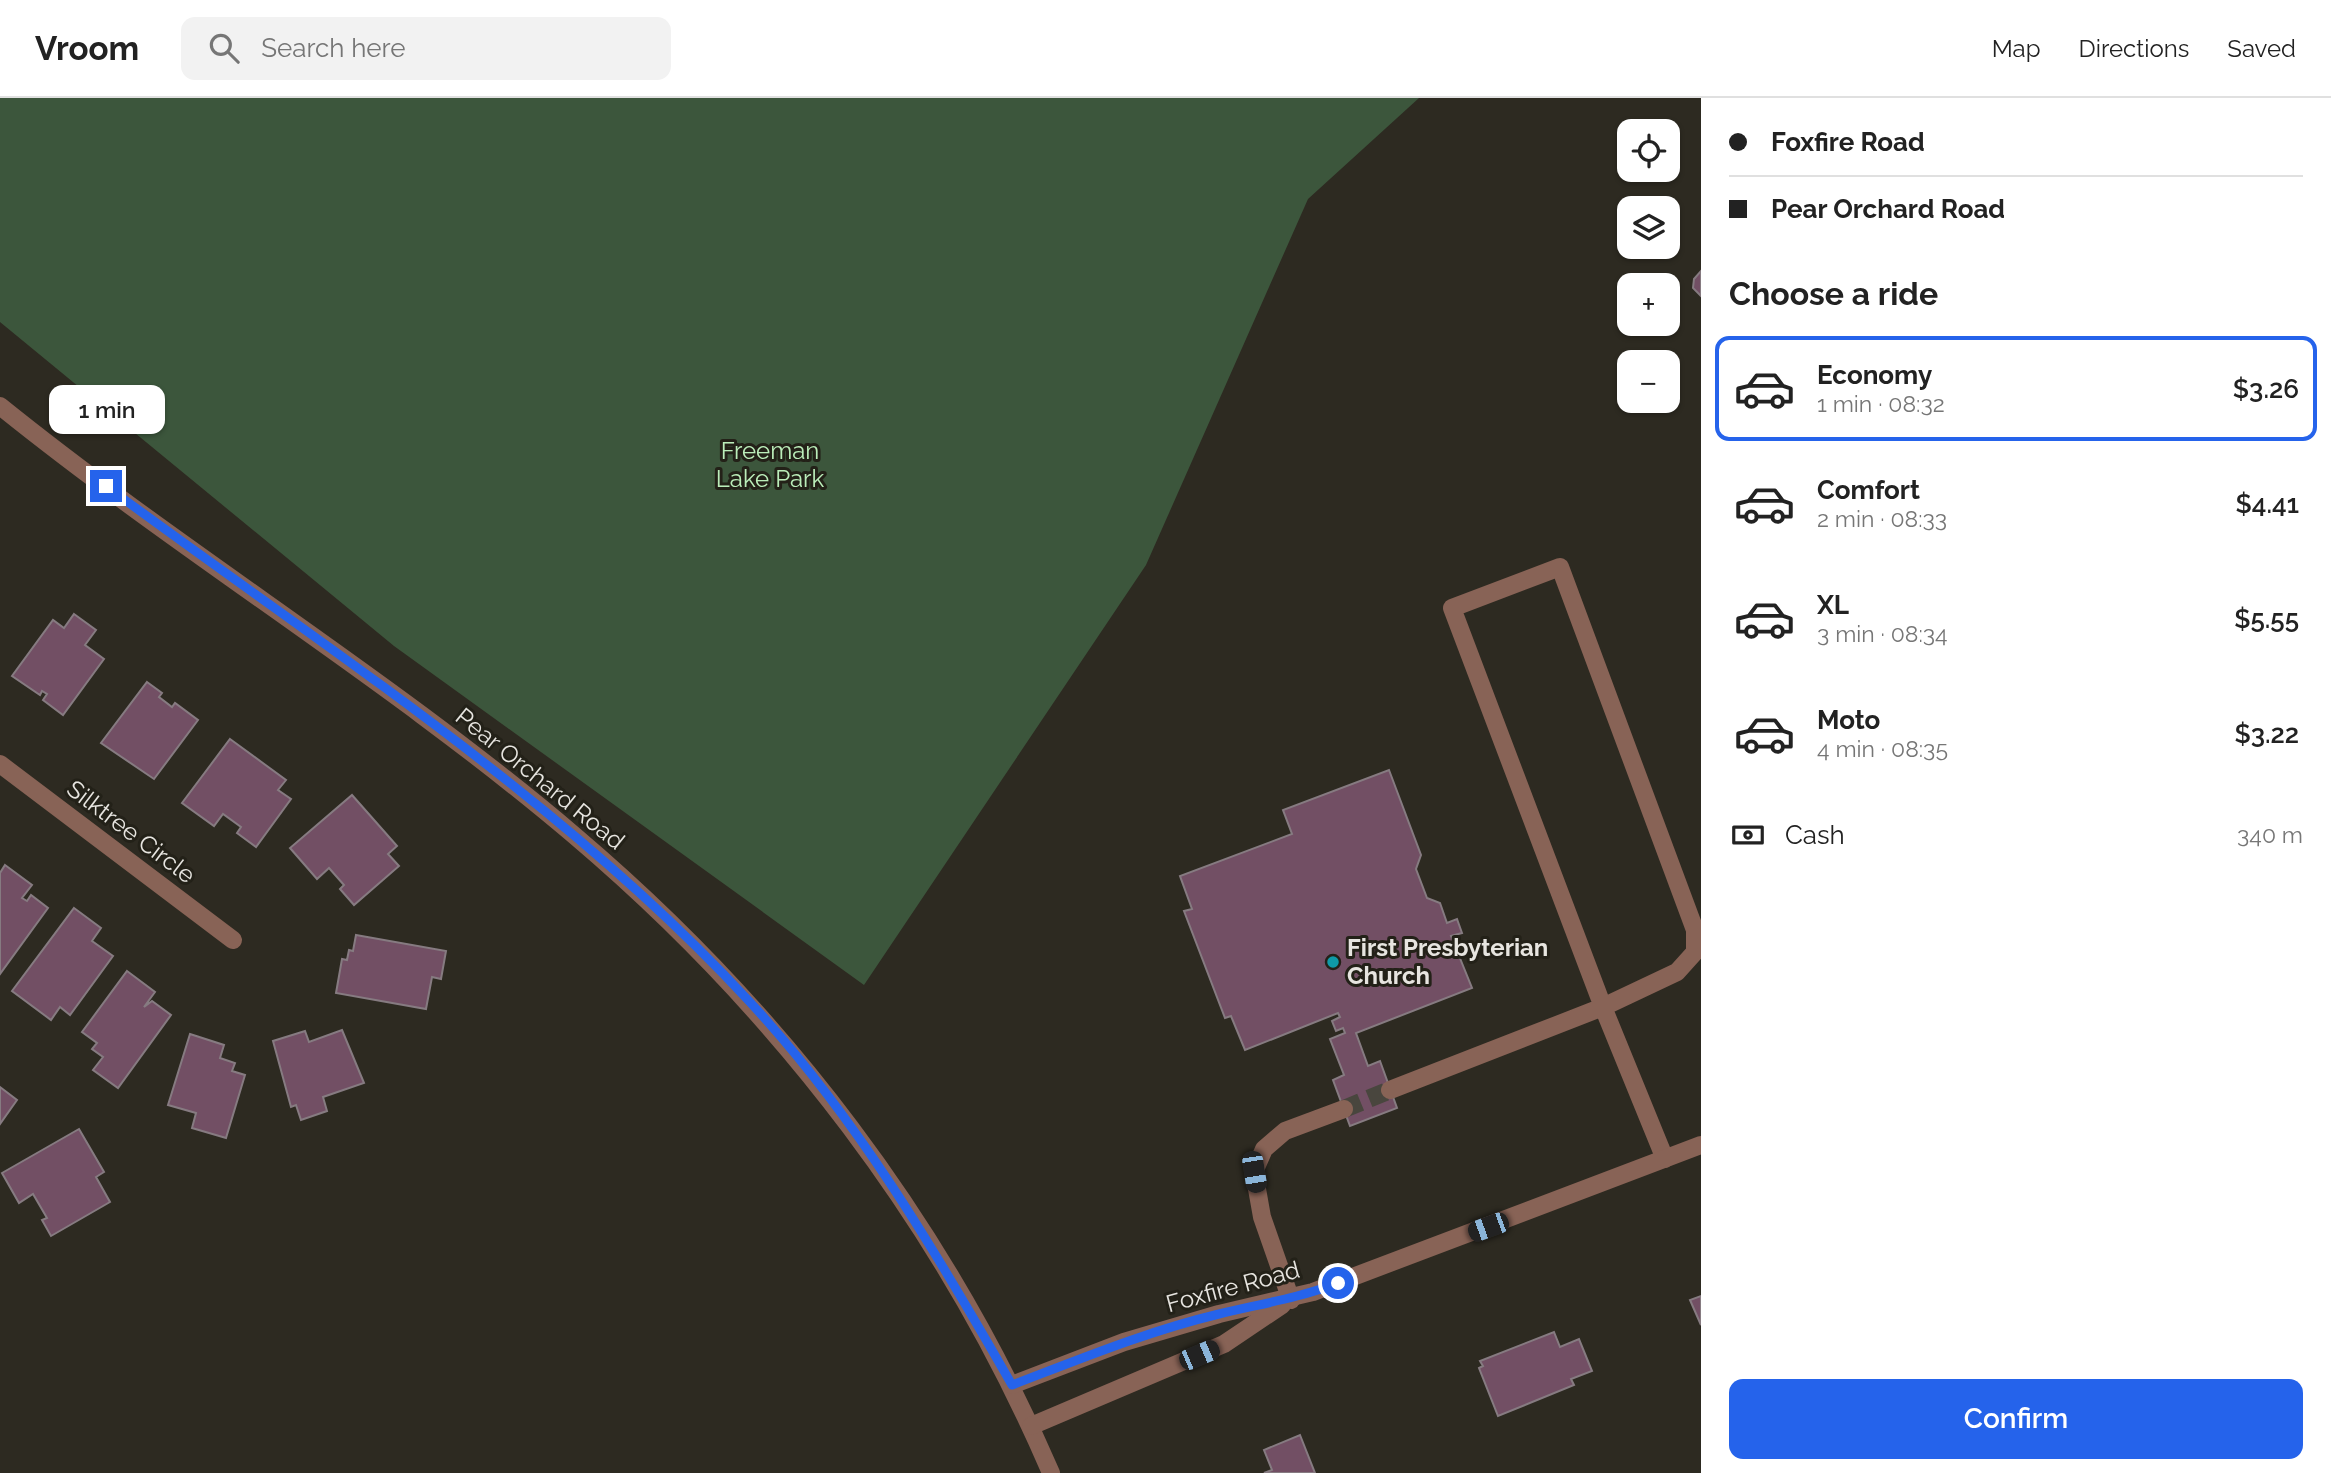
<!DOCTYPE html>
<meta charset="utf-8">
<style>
:root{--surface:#fff;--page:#f2f2f2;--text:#222;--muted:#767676;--line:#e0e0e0;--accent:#2563eb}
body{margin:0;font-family:Raleway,sans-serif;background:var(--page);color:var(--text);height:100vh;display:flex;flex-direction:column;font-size:26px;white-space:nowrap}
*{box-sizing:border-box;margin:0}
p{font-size:23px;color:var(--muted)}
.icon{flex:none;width:38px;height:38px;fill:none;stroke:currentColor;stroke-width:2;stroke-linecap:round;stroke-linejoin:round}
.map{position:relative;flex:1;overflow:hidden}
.side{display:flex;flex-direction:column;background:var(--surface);width:630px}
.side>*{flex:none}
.hud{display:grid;align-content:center;height:154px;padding:0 28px;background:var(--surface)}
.buttons{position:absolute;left:1617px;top:21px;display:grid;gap:14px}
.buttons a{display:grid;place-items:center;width:63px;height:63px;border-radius:14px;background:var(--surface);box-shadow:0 2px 5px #0004;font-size:35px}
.end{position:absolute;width:32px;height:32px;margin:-16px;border:9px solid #2563eb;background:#fff;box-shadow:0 0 0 4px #fff}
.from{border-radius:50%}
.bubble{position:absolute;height:49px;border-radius:14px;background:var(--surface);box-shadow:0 2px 5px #0004;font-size:23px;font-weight:600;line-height:49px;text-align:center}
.car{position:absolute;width:21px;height:42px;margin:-21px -10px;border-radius:9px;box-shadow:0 0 5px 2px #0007;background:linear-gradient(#222 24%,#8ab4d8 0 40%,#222 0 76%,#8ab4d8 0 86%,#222 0)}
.hud b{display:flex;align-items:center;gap:24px;height:66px;font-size:26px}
.hud b+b{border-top:2px solid var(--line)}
.hud i{width:18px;height:18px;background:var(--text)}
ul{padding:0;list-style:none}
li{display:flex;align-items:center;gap:21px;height:105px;margin:0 14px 10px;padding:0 14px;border:4px solid transparent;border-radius:14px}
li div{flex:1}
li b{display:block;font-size:26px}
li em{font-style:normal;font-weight:600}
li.active{border-color:var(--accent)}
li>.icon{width:63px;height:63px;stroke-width:1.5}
h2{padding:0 28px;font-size:32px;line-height:84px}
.pay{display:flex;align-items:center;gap:18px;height:77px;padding:0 28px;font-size:26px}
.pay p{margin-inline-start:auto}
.action{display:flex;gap:14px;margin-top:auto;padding:14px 28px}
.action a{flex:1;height:80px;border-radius:14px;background:var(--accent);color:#fff;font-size:28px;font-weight:600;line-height:80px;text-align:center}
header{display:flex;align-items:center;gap:42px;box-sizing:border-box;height:98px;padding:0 35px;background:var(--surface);border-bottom:2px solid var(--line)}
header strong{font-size:33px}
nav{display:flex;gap:38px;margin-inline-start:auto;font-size:24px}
.search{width:490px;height:63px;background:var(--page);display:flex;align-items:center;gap:18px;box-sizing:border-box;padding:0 24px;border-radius:14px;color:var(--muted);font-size:26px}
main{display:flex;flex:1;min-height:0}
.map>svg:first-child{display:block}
.green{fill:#3c563c}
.building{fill:#724f64;stroke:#867b81;stroke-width:2}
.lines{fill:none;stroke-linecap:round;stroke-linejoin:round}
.minor-tunnel{stroke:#49463e;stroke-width:18;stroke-dasharray:18 9;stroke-linecap:butt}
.minor{stroke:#886356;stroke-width:18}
.route{stroke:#2563eb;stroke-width:9}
.culture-dot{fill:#0f9aa8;stroke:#232118;stroke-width:2.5}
.labels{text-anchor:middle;stroke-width:6;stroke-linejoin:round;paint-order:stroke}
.park-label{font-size:24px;fill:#bbeeba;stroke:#232118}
.street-label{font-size:24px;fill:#e7e5e0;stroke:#232118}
.poi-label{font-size:24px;font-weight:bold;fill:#e7e5e0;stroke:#232118;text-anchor:start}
</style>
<header>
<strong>Vroom</strong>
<div class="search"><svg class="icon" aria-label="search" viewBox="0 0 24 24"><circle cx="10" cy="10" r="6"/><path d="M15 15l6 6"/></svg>Search here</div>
<nav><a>Map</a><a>Directions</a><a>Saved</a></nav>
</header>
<main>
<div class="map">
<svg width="1701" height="1375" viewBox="0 0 1701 1375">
<rect width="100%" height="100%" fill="#2d2a21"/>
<polygon class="green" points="0,0 1419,0 1308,101 1146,467 864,887 394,548 0,224"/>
<g class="building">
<polygon points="1701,173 1701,198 1693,190 1694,181"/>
<polygon points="74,516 96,532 85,547 104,561 63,617 43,602 47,596 42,593 40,597 12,578 53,522 64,530"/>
<polygon points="147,584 162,595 159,599 172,609 175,605 198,622 154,681 101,645"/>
<polygon points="230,641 286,682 278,692 291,701 256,749 237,735 241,729 223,716 214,728 182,705"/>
<polygon points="1389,672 1421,757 1416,771 1427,800 1440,805 1447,825 1457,821 1462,835 1451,838 1472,890 1356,935 1368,968 1380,963 1397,1010 1350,1028 1333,982 1344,977 1330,941 1345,935 1343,930 1336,933 1332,923 1340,919 1338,915 1245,952 1231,918 1225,920 1184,813 1192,811 1180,778 1292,736 1283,712"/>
<polygon points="352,697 397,748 388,756 399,768 354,807 340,791 344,787 329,770 317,781 290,750"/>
<polygon points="5,767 32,787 22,800 27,803 31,797 48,810 0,876 0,775"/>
<polygon points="74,810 101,830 92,843 113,858 70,917 60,909 51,922 12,893"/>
<polygon points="356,837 446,853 441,881 432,879 426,911 336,895 342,861 347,862 349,852 353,853"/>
<polygon points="127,873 155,894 144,909 152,903 171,917 118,990 93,972 103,959 92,951 97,945 82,934"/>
<polygon points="342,932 364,985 323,999 327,1013 301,1022 296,1007 291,1009 273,943 305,933 309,944"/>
<polygon points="190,936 224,947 220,960 235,965 232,973 245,977 226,1040 192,1030 196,1015 168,1007"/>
<polygon points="0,989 17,1002 0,1026"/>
<polygon points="79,1031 104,1074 96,1079 110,1104 51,1138 42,1122 47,1120 33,1096 19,1105 2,1075"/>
<polygon points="1701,1198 1701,1227 1690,1202"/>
<polygon points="1554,1234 1560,1249 1579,1241 1592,1273 1571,1281 1574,1287 1498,1318 1479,1270 1483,1268 1480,1263"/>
<polygon points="1300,1337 1315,1375 1264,1375 1272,1372 1264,1352"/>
</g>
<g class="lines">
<polyline class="minor-tunnel" points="1344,1011 1390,992"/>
<g class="minor">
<path d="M0 308C186 458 393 583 575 738 780 912 945 1128 1051 1375"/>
<polyline points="0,666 233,842"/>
<polyline points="1390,992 1603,909 1452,510 1560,469 1695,832 1695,854 1677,874 1603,909 1665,1061"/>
<polyline points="1291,1202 1262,1119 1254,1074 1264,1051 1285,1033 1344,1011"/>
<polyline points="1012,1287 1124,1244 1219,1216 1313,1194 1701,1047"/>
<polyline points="1031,1328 1224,1246 1282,1207"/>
</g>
</g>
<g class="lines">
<path class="route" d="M106 388C326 551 561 700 748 902 855 1017 935 1152 1012 1287 1080 1261 1148 1233 1219 1216 1260 1206 1299 1200 1338 1185"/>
</g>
<circle class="culture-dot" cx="1333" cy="864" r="7"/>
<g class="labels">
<g class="park-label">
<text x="770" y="361">Freeman<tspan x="770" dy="28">Lake Park</tspan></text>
</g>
<g class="street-label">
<text transform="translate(540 681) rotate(39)" y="8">Pear Orchard Road</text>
<text transform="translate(131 734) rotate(37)" y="8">Silktree Circle</text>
<text transform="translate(1233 1189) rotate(-15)" y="8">Foxfire Road</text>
</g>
<g class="poi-label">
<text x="1347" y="858">First Presbyterian<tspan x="1347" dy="28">Church</tspan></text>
</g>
</g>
</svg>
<div class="buttons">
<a><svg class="icon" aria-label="locate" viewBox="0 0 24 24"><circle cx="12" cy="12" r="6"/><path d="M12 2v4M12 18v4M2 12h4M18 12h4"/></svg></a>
<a><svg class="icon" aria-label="layers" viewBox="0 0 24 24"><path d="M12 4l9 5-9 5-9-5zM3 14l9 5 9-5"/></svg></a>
<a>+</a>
<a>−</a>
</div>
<i class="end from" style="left:1338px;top:1185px"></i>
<i class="end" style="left:106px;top:388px"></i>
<div class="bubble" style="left:49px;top:287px;width:116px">1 min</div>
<i class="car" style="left:1254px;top:1074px;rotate:171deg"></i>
<i class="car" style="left:1488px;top:1129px;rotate:250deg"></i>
<i class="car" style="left:1199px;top:1257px;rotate:67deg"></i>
</div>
<section class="side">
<div class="hud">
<b><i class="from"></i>Foxfire Road</b>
<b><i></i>Pear Orchard Road</b>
</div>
<h2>Choose a ride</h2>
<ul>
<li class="active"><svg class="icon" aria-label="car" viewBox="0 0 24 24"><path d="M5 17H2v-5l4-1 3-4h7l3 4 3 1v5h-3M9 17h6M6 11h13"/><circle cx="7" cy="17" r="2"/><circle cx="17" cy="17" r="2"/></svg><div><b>Economy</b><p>1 min · 08:32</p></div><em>$3.26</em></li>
<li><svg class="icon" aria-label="car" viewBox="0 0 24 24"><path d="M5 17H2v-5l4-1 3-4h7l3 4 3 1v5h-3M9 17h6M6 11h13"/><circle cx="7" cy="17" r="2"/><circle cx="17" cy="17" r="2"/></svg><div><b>Comfort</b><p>2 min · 08:33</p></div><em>$4.41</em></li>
<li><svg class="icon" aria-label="car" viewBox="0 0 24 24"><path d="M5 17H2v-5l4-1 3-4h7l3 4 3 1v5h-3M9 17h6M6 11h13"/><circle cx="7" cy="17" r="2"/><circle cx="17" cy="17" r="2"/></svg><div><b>XL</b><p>3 min · 08:34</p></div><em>$5.55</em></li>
<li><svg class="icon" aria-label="car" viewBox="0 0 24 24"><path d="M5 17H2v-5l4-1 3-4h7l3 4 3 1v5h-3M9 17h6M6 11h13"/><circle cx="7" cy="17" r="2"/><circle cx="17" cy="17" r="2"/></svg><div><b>Moto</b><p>4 min · 08:35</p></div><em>$3.22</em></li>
</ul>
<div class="pay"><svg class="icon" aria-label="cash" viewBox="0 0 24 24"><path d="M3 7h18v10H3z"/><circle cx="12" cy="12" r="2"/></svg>Cash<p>340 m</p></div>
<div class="action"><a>Confirm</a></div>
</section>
</main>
